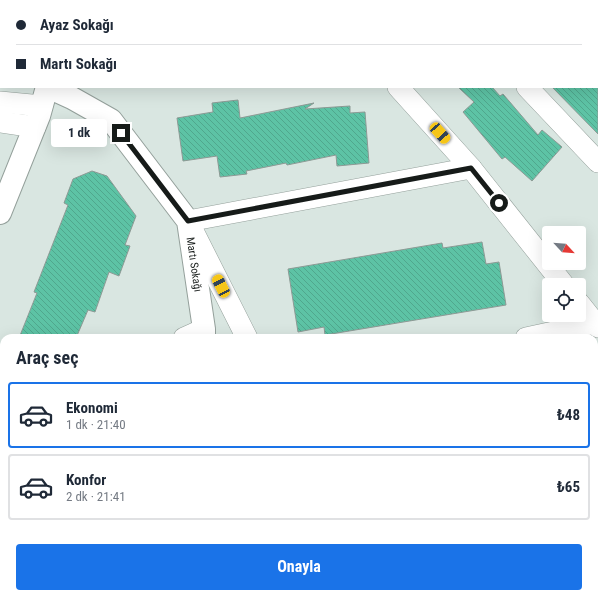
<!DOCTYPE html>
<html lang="tr">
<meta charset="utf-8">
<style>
:root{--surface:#fff;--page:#f6f6f7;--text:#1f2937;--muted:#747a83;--line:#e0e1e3;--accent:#1a73e8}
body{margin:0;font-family:"Roboto Condensed",sans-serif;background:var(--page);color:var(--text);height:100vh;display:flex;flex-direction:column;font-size:15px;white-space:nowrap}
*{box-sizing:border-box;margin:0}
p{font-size:13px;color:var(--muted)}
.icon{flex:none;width:22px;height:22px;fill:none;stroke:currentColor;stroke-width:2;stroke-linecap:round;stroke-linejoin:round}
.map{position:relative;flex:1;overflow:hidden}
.panel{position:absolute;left:0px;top:334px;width:598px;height:264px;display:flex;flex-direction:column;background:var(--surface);border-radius:12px 12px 0 0;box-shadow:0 4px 16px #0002}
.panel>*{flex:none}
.hud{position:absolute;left:0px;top:0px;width:598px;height:88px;box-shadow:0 4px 16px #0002;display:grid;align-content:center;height:88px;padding:0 16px;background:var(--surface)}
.needle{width:26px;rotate:116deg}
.buttons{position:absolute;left:542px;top:226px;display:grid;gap:8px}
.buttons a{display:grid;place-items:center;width:44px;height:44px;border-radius:4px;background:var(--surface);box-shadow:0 4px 16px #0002;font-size:20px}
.end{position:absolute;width:18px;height:18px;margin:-9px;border:5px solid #161b19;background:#fff;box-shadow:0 0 0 2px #fff}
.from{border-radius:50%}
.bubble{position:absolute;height:28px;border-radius:4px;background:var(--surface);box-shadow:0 4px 16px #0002;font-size:13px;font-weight:700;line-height:28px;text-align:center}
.car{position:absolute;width:12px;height:24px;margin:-12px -6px;border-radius:5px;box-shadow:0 0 3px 1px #0007;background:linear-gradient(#f5c518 24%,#345 0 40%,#f5c518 0 76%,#345 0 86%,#f5c518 0)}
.hud b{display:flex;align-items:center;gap:14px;height:38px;font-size:15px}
.hud b+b{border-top:1px solid var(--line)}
.hud i{width:10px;height:10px;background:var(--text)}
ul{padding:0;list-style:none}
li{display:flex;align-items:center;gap:12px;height:66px;margin:0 8px 6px;padding:0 8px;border:2px solid var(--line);border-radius:4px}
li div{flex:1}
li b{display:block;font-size:15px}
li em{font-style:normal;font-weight:700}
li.on{border-color:var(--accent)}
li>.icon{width:36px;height:36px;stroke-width:1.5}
h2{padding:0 16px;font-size:18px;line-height:48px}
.button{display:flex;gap:8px;margin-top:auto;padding:8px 16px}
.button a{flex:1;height:46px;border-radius:4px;background:var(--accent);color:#fff;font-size:16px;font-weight:700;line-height:46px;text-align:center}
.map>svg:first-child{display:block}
.building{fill:url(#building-back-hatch);stroke:#8d9a95}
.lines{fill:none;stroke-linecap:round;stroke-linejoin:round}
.lane-casing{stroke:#94a09b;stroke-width:12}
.street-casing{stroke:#94a09b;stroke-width:22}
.secondary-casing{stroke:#94a09b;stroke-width:24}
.lane{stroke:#fff;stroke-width:11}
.street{stroke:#fff;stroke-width:21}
.secondary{stroke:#fff;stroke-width:22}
.route{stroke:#161b19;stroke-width:5}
.labels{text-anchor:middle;stroke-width:3.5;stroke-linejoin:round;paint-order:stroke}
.street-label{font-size:11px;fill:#161b19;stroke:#fff}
</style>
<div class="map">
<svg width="598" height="598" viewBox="0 0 598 598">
<defs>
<pattern id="building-back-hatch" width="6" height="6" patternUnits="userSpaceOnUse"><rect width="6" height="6" fill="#5dc3a5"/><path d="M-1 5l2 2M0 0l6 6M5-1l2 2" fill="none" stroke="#50a78d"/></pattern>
</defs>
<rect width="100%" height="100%" fill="#d9e6e1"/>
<g class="building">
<polygon points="458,87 492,87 500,96 503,94 538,135 542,130 562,147 532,181 505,157 502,159 463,112 474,102"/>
<polygon points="552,87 598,87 598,134"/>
<polygon points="238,100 240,118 314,103 305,109 350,106 350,113 365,112 369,163 337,166 336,155 287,165 286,163 246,171 247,174 220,177 217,156 183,161 177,118 213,112 212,103"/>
<polygon points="92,171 107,176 136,216 125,245 130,246 119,276 109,272 95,312 88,310 76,338 19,338 37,293 34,292 68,205 64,203 73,179"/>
<polygon points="482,242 486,264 499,262 506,305 325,335 324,327 298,332 288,269 442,243 443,248"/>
</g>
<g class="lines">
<defs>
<polyline id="lane" points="86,594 87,598"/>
<g id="street">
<polyline points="329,0 329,1"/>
<polyline points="448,0 448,1"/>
<polyline points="398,87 471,168 564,285"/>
<polyline points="527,87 598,162"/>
<polyline points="0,102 42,106"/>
<polyline points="0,122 35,127"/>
<polyline points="579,303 598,327"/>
<polyline points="184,338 204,329"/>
<polyline points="247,338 188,221 471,168"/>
<polyline points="526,338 595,323"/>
<polyline points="0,420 4,418"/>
<polyline points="594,444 598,440"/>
<polyline points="594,574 598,577"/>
<polyline points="412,594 416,598"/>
<polyline points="320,598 324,594"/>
<polyline points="460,598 464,594"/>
</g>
<g id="secondary">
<polyline points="79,1 79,0"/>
<path id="s1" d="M48 87 72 98 111 120 188 221 204 329V338"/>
<polyline points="0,213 39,116 47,87"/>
<polyline points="185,598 186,594"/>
</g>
</defs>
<use href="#lane" class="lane-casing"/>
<use href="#street" class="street-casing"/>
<use href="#secondary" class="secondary-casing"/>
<use href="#lane" class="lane"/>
<use href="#street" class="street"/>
<use href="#secondary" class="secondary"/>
</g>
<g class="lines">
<polyline class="route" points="121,133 188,221 471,168 499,203"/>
</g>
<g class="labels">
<g class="street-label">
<text dy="4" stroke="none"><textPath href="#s1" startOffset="242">Martı Sokağı</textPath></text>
</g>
</g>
</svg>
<div class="buttons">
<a><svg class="needle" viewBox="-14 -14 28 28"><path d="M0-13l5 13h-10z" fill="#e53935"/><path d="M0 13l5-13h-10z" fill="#747a83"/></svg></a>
<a><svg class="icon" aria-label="locate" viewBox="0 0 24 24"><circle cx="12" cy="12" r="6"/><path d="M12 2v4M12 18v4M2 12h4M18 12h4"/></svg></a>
</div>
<i class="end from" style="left:499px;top:203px"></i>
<i class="end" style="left:121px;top:133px"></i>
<div class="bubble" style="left:51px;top:119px;width:56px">1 dk</div>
<i class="car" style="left:440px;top:133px;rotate:138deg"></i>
<i class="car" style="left:221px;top:286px;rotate:333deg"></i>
<div class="hud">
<b><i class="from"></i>Ayaz Sokağı</b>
<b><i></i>Martı Sokağı</b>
</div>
<section class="panel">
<h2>Araç seç</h2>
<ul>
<li class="on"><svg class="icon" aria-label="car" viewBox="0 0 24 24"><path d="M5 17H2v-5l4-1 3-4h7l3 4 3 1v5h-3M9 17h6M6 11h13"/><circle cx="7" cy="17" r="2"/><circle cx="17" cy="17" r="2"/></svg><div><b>Ekonomi</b><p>1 dk · 21:40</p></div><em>₺48</em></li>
<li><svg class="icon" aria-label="car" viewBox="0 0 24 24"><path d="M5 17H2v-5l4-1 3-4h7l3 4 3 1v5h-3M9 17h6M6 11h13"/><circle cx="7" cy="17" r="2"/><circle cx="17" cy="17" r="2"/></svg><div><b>Konfor</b><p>2 dk · 21:41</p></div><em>₺65</em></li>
</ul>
<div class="button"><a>Onayla</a></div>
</section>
</div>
